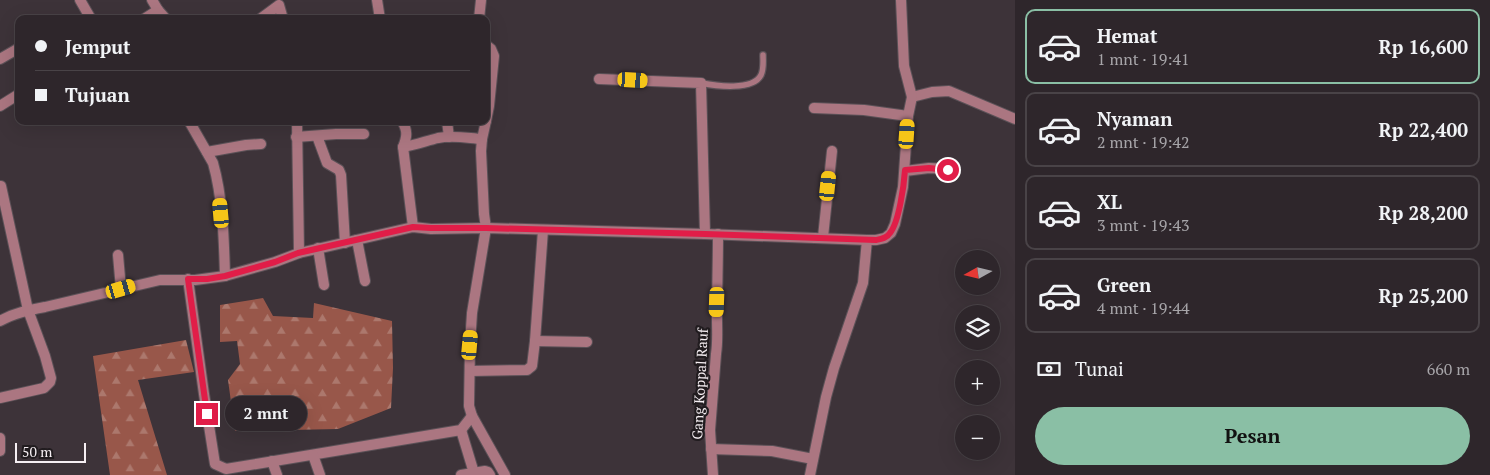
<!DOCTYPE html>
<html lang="id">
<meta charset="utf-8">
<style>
:root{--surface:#2e262b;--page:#362e33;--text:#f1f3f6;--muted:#a7a5a9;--line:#494347;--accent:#8abfa5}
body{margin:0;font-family:"PT Serif",serif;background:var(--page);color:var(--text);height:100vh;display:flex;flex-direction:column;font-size:19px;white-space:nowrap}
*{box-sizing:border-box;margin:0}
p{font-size:16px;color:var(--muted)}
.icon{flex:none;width:28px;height:28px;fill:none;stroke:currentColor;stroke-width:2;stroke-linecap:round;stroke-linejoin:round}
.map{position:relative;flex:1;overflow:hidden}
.details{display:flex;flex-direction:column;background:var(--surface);width:475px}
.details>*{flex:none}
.top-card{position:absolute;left:15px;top:15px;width:475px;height:110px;border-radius:10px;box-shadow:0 5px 20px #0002,0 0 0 1px var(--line);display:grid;align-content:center;height:110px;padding:0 20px;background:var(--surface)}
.needle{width:32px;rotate:262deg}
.buttons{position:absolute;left:955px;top:250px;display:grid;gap:10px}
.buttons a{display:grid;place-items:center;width:45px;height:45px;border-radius:50%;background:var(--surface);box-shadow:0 5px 20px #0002,0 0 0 1px var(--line);font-size:25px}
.scale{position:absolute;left:15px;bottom:12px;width:71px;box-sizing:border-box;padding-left:5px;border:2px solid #f6eff3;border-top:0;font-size:14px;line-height:18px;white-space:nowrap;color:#f6eff3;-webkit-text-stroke:4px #211c1f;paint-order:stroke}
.end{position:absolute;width:22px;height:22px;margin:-11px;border:6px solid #e11d48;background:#fff;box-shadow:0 0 0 2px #fff}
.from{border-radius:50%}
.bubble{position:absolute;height:35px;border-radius:18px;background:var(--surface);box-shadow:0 5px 20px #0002,0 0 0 1px var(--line);font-size:16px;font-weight:800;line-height:35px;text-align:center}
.car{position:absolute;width:15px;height:30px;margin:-15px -8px;border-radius:6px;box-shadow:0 0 4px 1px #0007;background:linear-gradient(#f5c518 24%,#345 0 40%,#f5c518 0 76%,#345 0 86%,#f5c518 0)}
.top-card b{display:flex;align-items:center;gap:18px;height:48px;font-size:19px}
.top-card b+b{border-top:1px solid var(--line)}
.top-card i{width:12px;height:12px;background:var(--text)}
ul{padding:9px 0 0;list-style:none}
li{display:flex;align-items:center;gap:15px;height:75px;margin:0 10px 8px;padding:0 10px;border:2px solid var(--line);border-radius:10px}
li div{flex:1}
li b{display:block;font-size:19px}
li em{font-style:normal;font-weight:800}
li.current{border-color:var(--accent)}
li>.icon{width:45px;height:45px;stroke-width:1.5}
.pay{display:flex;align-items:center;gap:12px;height:55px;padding:0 20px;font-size:19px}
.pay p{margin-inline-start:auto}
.button{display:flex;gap:10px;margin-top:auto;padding:10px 20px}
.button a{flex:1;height:58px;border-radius:30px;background:var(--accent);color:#111;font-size:20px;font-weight:800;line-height:58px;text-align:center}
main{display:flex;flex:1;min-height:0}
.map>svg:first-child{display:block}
.forest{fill:url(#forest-firs)}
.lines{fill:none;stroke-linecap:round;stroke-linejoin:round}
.lane-casing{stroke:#5b5157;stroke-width:8}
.street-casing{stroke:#5b5157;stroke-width:12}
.lane{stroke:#ab7681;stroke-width:5.5}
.street{stroke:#ab7681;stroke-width:10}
.route{stroke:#e11d48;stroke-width:6}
.labels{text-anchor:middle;stroke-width:4.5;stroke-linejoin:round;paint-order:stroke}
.street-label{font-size:14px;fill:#f6eff3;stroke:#211c1f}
</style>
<main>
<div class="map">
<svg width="1015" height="475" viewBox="0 0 1015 475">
<defs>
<pattern id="forest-firs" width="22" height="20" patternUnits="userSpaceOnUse" patternTransform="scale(1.25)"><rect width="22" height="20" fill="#98574a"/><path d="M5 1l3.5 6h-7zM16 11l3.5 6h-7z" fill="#ac786d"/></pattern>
</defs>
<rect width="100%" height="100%" fill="#3d3339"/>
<g class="forest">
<polygon points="263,298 273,316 313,318 314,303 392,321 393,368 391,408 338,429 235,431 228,380 240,364 237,341 220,342 220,305"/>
<polygon points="186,340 194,372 138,380 167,475 110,475 93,356"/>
</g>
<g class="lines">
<defs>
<path id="lane" d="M701 83C716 86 753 91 761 75 764 69 763 61 763 55"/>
<g id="street">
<polyline points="80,0 91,19"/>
<polyline points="152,0 158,10 166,19"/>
<polyline points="377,0 380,19"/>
<polyline points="144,19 158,10"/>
<polyline points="260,19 279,5 283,19"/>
<polyline points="479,19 481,0"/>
<polyline points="486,45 491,49 494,56 489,106 486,121"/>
<polyline points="0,59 19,48"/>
<polyline points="599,79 701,83 705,234"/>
<polyline points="912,97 932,92 949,91 1015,119"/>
<polyline points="0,106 19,94"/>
<polyline points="814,108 864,110 908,116"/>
<path d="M189 121 213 163C223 198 224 241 225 276"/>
<polyline points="297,121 299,253"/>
<path d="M402 121C408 131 407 137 403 147L413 227"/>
<polyline points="447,121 449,137"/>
<polyline points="486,121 482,139 481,151 484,214 486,228 472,313 470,345 469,406 472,416 505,475"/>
<polyline points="317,136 327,163 339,170 341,175 345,243"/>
<polyline points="296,137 336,134 364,134"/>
<path d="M403 147C415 145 426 141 438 138 452 135 467 138 482 139"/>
<polyline points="207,152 246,145 261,144"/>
<polyline points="905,171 929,168 948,169"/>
<polyline points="823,237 832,151"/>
<polyline points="357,240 365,281"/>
<polyline points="318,248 324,285"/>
<polyline points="118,255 121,289"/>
<polyline points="188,279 204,394 215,464 226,469 461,430 472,416"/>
<path d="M0 321C14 313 29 310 45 307L160 280H195L225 276 275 262 299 253 413 227 431 229 486 228 705 234 867 240H876L885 238 891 233 895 224 903 187 908 116 912 97 904 66 901 0"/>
<polyline points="535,341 587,342"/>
<polyline points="470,371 527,370 532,366 535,341 543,230"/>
<polyline points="0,398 44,388 50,382 51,378 45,356 28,310 1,186"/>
<polyline points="461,430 474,473"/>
<polyline points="0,438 0,451"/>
<polyline points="711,449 772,451 813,459"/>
<polyline points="313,455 320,475"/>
<polyline points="272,461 277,475"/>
<polyline points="461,475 485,471 488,472 490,475"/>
<path d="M713 475 710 430 716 354C718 341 717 331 717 318 717 290 718 262 718 234"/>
<polyline points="810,475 826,397 834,368 863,283 867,240"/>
</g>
</defs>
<use href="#lane" class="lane-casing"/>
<use href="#street" class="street-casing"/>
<use href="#lane" class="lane"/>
<use href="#street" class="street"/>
</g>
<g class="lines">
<path class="route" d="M207 414 188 279H207L225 276 275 262 298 253 413 227 431 228H486L705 234 876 240C881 239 887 238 890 233 899 222 904 185 905 170L929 168 948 170"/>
</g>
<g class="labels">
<g class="street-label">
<text transform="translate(700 384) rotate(-87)" y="5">Gang Koppal Rauf</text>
</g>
</g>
</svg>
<div class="buttons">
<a><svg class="needle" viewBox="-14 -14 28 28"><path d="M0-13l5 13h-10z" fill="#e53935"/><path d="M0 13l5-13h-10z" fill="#a7a5a9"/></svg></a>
<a><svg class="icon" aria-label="layers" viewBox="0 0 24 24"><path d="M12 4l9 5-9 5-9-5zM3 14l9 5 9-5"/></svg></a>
<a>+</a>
<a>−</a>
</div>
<div class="scale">50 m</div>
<i class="end from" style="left:948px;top:170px"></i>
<i class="end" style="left:207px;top:414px"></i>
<div class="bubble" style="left:225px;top:396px;width:82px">2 mnt</div>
<i class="car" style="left:633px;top:80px;rotate:93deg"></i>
<i class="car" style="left:907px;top:134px;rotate:4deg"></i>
<i class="car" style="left:828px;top:186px;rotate:6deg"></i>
<i class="car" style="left:221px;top:213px;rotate:355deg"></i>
<i class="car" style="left:121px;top:289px;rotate:74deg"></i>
<i class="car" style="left:717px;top:302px;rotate:182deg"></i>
<i class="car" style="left:470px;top:345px;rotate:5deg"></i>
<div class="top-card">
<b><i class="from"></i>Jemput</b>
<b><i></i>Tujuan</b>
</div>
</div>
<section class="details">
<ul>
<li class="current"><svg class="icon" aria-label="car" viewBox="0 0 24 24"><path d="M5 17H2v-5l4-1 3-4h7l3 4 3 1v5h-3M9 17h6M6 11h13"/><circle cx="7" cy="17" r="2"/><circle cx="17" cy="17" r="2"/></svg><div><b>Hemat</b><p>1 mnt · 19:41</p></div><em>Rp 16,600</em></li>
<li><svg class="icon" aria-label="car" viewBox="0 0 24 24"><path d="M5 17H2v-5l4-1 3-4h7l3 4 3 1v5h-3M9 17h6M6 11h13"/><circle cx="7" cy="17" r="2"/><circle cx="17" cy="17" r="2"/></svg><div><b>Nyaman</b><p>2 mnt · 19:42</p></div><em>Rp 22,400</em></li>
<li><svg class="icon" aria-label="car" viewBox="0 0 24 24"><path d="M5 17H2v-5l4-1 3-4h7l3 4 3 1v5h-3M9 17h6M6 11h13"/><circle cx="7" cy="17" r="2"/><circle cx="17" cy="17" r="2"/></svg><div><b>XL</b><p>3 mnt · 19:43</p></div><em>Rp 28,200</em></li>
<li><svg class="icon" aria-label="car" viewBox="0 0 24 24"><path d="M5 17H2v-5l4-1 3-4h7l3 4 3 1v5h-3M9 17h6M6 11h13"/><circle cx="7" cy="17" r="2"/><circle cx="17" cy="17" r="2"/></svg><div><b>Green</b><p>4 mnt · 19:44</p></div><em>Rp 25,200</em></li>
</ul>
<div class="pay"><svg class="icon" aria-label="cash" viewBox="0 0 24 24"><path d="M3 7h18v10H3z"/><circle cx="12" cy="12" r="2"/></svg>Tunai<p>660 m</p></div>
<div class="button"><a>Pesan</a></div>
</section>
</main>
